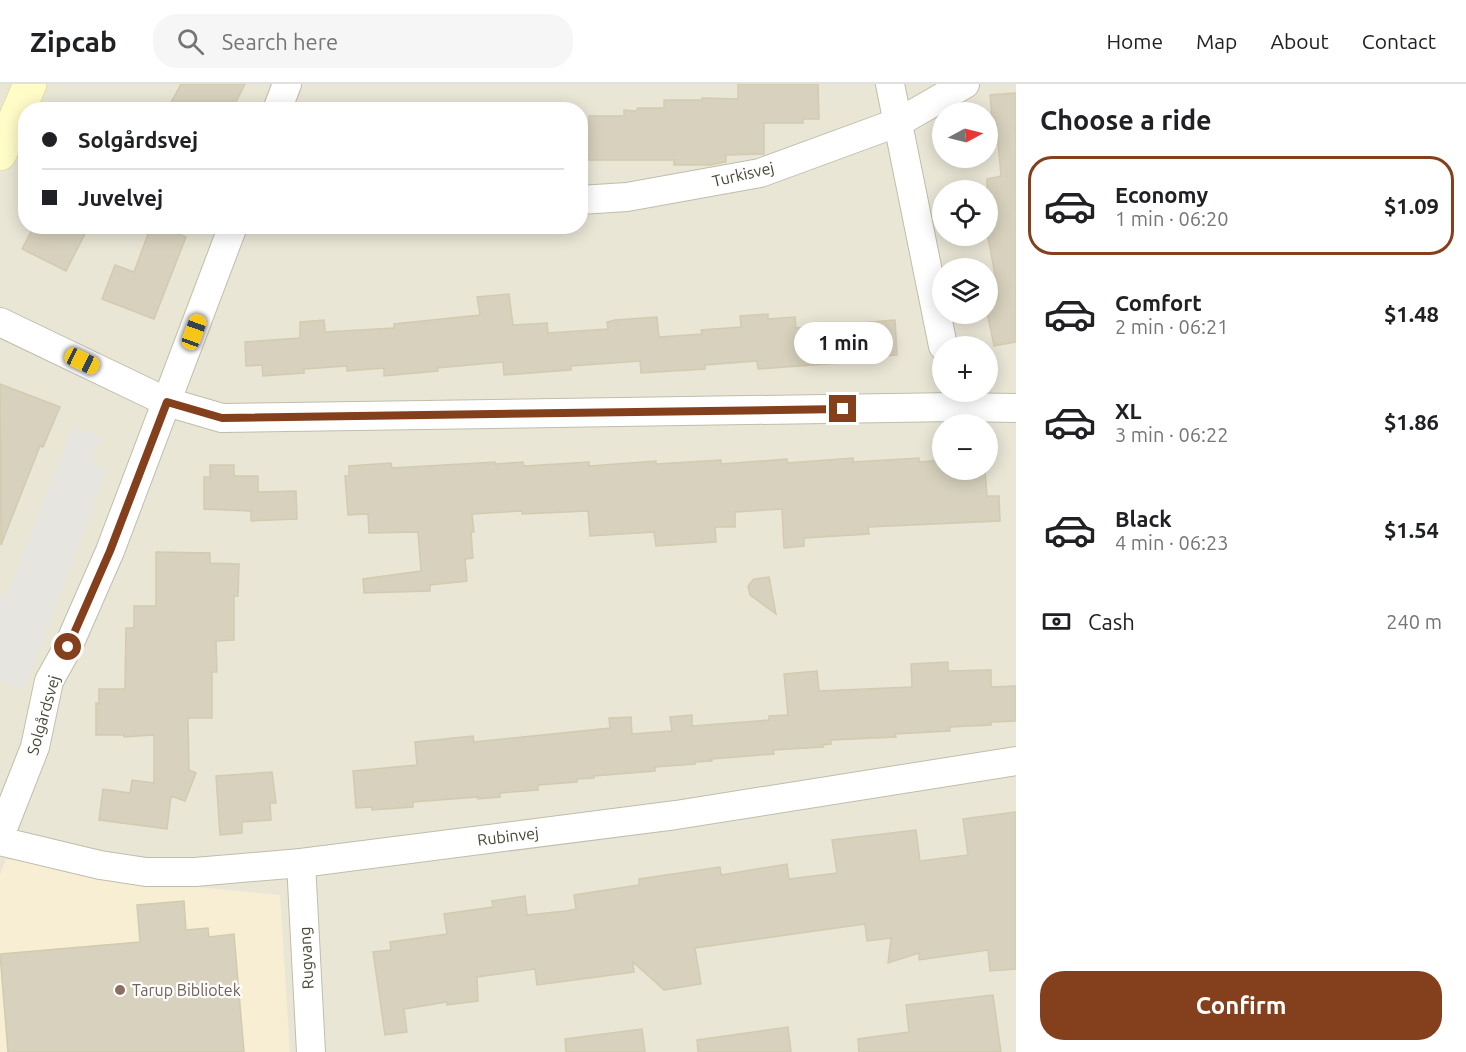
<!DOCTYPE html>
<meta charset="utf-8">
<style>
:root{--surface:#fff;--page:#f6f6f6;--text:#202124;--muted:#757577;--line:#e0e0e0;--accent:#843f1d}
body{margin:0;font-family:Ubuntu,sans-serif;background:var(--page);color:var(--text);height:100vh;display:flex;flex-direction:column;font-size:22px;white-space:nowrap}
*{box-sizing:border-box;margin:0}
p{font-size:20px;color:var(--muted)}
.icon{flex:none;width:33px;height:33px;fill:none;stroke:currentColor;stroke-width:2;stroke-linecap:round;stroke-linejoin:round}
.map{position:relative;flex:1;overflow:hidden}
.panel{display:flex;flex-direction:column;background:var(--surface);width:450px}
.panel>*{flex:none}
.top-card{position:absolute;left:18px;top:18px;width:570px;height:132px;border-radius:24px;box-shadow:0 3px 15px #0003;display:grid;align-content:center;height:132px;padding:0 24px;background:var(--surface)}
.needle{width:39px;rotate:83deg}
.fabs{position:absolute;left:932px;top:18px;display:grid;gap:12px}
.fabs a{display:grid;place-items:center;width:66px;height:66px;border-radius:50%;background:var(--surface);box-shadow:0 3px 15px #0003;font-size:30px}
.end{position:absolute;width:27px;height:27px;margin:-14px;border:8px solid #843f1d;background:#fff;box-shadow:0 0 0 3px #fff}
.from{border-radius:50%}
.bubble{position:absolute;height:42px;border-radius:21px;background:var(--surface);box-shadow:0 3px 15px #0003;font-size:20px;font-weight:700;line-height:42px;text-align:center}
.car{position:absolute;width:18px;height:36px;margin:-18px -9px;border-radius:8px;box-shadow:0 0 4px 2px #0007;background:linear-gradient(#f5c518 24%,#345 0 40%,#f5c518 0 76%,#345 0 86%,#f5c518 0)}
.top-card b{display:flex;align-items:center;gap:21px;height:57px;font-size:22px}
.top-card b+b{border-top:2px solid var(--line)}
.top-card i{width:15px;height:15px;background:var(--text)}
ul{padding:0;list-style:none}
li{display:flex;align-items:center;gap:18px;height:99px;margin:0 12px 9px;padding:0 12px;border:3px solid transparent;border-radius:24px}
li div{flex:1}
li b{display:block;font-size:22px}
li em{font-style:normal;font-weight:700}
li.selected{border-color:var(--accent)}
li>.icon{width:54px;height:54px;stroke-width:1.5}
h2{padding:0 24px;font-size:27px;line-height:72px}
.pay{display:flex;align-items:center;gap:15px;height:66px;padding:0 24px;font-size:22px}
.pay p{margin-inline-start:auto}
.cta{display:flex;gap:12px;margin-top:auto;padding:12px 24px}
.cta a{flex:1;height:69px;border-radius:24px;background:var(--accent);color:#fff;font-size:24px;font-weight:700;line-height:69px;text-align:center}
header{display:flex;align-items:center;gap:36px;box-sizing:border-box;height:84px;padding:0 30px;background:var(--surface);border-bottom:2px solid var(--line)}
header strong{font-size:28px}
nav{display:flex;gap:33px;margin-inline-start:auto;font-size:21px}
.search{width:420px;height:54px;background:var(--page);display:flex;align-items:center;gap:15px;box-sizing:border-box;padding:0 21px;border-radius:24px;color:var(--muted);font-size:22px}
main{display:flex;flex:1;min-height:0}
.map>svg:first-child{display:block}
.residential{fill:#e9e6d6;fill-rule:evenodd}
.commercial{fill:#f7eed3}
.parking{fill:#e6e5e0}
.building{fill:#d7d1bd;stroke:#d2cbb0;stroke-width:1.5}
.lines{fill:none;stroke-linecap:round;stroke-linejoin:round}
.minor-casing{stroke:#c1bdab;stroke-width:30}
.secondary-casing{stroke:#d6d197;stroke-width:34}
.minor{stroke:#fff;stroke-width:28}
.secondary{stroke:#fffcc8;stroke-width:33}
.route{stroke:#843f1d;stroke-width:8}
.education-dot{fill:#8d6e63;stroke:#fff;stroke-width:2}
.labels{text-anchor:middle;stroke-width:4.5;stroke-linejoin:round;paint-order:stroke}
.street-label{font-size:16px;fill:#494537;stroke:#fff}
.education-label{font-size:16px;fill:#785e54;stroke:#fff;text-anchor:start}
</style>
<header>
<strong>Zipcab</strong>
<div class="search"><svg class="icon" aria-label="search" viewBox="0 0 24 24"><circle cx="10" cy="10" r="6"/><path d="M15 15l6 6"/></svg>Search here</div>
<nav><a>Home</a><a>Map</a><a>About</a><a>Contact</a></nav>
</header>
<main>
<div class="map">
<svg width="1016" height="968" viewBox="0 0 1016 968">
<rect width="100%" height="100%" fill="#f5f3e8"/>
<path class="residential" d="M0 0H1016V968H0ZM26 26H580V142H26ZM942 28H987V74H942ZM942 106H987V152H942ZM942 184H987V230H942ZM942 262H987V308H942ZM942 340H987V386H942Z"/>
<polygon class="commercial" points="6,775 146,798 280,811 290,968 0,968 0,791"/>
<polygon class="parking" points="73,343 102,353 91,380 107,386 24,605 0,597 0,510 7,512"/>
<g class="building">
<polygon points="181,0 245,0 232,26 167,26"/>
<polygon points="738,0 818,0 819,35 803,35 803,39 764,39 764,70 726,71 726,78 710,81 674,81 674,76 580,76 580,44 589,44 589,32 624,32 624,26 636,27 638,24 664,24 664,16 702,16 702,14 738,15"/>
<polygon points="1016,9 1016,258 994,262 987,228 987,215 999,213 987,148 987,95 1001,92 996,34 992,34 990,11"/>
<polygon points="34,142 89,142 66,187 22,165"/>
<polygon points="151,142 158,142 186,153 154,235 102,215 115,181 134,188"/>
<polygon points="509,210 513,241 547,239 548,249 608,245 607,238 615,236 657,233 659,253 702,250 701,246 741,243 740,232 768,230 768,235 795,233 796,244 895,236 897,271 838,275 839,279 758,285 757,277 705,281 705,285 641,289 640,277 571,282 571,286 504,291 503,278 437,284 438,287 384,292 384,284 347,287 347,282 304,285 304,289 263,292 262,281 246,282 245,258 300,254 300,238 324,236 325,248 394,244 394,240 480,231 477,213"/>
<polygon points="0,300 60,323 43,363 40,362 1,461"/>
<polygon points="853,374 853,378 919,374 919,378 942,376 942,386 985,386 987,412 999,412 1000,437 868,443 869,450 804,454 804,462 784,464 782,425 735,428 735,443 715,443 716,458 656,462 654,448 590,452 588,427 522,430 522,427 472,430 474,448 471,448 473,474 465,475 467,497 430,501 430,507 364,509 363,495 421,487 418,448 369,449 368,430 348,431 345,392 349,392 349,382 391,379 392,384 495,378 495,380 523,378 524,382 589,378 589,382 656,377 656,380 721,376 721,380 787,375 787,379"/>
<polygon points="210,381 234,381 234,392 258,392 258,408 296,407 297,435 251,437 251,427 204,425 204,393 210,393"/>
<polygon points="156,468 210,469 210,479 239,480 238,512 234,512 234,556 216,557 217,588 212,588 212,634 188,634 189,686 196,689 185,717 171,712 167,745 99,736 103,705 130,709 132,696 154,699 154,651 124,653 124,651 96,651 96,619 99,620 99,605 125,605 126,544 134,544 134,522 156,522"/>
<polygon points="769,493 776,530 750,511 748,502 754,495"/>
<polygon points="948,578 948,587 991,586 991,603 1016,602 1016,637 991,638 991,641 950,643 950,647 895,650 896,653 831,656 831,660 822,661 823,663 773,666 774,670 711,675 712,677 695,678 695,680 655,683 655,687 594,692 594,694 577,695 577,698 538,701 538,706 500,709 500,713 478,715 478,713 413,718 413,723 372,726 372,723 356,724 353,687 417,681 415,658 473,652 474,658 610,644 609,634 631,633 632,650 672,647 670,633 692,631 692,642 769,636 769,632 788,631 784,590 817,587 819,607 912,603 911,580"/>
<polygon points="272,688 276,719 270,719 271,736 242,738 242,749 220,751 216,692"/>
<polygon points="1016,728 1016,885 990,887 988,866 919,876 919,869 888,879 891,854 867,857 865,840 695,864 701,900 664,906 633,878 634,888 537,901 535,885 477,893 478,917 447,921 447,918 404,925 407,948 385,951 373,868 391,866 390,858 447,850 444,830 493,823 492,817 525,812 527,831 566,827 576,825 574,811 639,801 639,795 720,783 721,791 787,780 789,795 837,789 832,756 916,746 920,777 968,771 963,735"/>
<polygon points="184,817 186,846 208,844 209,853 234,850 244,968 8,968 0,870 140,858 137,821"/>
<polygon points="993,911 1001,968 859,968 858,955 909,948 906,921"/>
<polygon points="788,943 791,968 698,968 697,956"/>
<polygon points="642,945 645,968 566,968 565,955"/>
</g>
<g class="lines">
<defs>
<g id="minor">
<polyline points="890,0 943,262"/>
<polyline points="277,26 287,0"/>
<polyline points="580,116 627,113 760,89 899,38 965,0"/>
<polyline points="0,238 167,318 222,334 955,323 1016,324"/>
<polyline points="0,752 35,663 49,597 68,563 110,467 233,142"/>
<polyline points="0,757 100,781 146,788 195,788 301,779 676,731 1016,677"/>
<polyline points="301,779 311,968"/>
</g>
<polyline id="secondary" points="0,70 30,0"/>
</defs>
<use href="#minor" class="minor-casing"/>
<use href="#secondary" class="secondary-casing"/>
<use href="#minor" class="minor"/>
<use href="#secondary" class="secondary"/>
</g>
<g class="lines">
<polyline class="route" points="68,563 110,467 167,318 222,334 843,325"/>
</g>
<circle class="education-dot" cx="120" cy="906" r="6"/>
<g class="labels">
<g class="street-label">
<text transform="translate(743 90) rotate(-13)" y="6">Turkisvej</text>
<text transform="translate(43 631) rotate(-74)" y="6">Solgårdsvej</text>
<text transform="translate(508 752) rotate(-7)" y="6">Rubinvej</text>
<text transform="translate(306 874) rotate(-93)" y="6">Rugvang</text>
</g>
<g class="education-label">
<text x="132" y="912">Tarup Bibliotek</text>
</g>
</g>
</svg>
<div class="fabs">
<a><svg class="needle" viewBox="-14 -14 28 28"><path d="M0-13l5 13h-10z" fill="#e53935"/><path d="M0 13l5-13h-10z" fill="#757577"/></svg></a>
<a><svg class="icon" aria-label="locate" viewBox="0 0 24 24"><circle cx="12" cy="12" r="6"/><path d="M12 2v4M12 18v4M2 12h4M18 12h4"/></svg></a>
<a><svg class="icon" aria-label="layers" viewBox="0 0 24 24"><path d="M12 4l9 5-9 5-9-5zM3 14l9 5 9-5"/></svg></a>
<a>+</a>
<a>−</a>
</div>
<i class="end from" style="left:68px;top:563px"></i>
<i class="end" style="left:843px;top:325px"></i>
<div class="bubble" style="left:794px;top:238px;width:99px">1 min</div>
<i class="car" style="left:194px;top:248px;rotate:20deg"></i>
<i class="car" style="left:82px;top:277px;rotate:115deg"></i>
<div class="top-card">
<b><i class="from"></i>Solgårdsvej</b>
<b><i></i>Juvelvej</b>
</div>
</div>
<section class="panel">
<h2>Choose a ride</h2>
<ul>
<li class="selected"><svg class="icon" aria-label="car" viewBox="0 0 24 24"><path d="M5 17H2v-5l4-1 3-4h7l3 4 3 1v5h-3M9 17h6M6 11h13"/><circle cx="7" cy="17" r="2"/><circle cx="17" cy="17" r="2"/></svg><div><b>Economy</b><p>1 min · 06:20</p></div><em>$1.09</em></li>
<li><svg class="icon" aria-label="car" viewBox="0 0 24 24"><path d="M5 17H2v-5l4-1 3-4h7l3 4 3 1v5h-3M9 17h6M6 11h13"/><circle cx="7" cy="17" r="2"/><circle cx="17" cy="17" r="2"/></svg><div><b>Comfort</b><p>2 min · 06:21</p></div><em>$1.48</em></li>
<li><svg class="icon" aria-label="car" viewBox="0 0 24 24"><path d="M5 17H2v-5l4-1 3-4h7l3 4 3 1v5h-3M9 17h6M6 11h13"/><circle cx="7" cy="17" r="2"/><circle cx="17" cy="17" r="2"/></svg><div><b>XL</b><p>3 min · 06:22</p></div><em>$1.86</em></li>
<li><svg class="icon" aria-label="car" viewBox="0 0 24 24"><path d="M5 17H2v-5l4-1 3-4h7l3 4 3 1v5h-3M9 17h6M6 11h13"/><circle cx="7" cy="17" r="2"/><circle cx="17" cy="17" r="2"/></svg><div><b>Black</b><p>4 min · 06:23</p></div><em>$1.54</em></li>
</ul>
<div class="pay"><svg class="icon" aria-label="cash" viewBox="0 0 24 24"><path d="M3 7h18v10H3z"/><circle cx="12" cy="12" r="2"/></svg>Cash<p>240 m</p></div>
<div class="cta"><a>Confirm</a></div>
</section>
</main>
